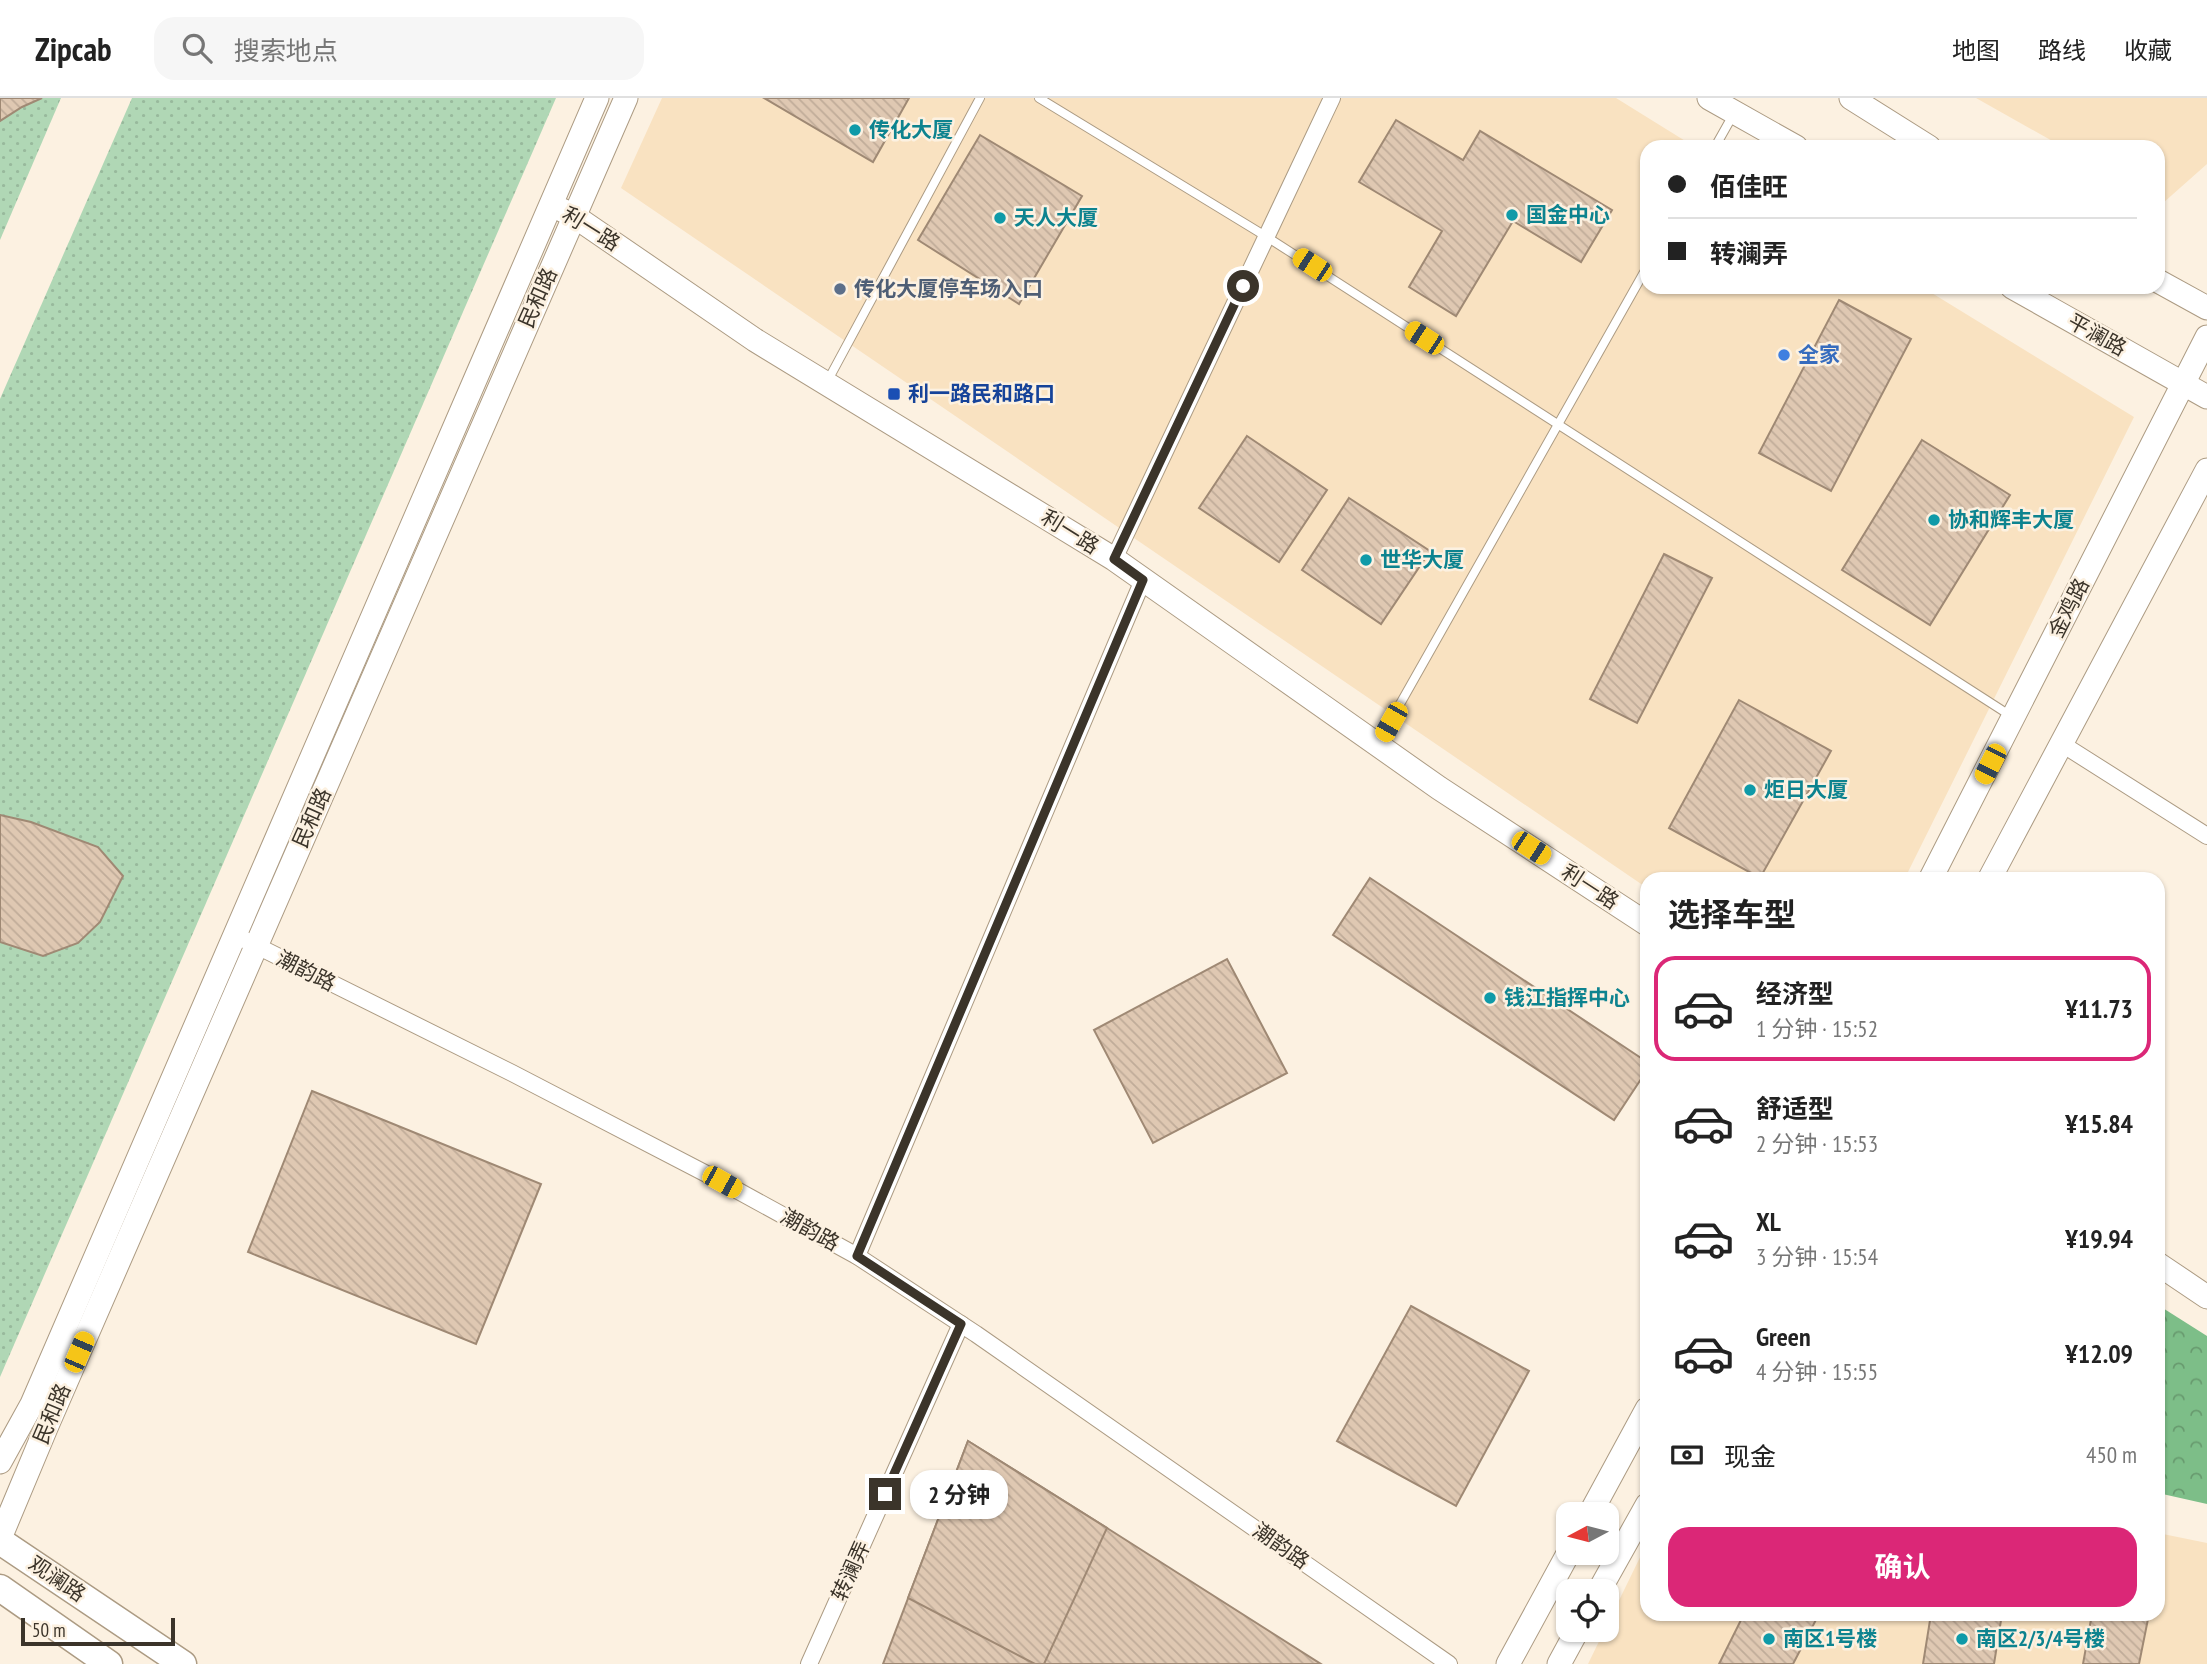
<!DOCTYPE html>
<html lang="zh">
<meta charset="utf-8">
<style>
:root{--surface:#fff;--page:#f6f6f6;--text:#222;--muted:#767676;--line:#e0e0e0;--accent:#db2777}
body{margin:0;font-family:"PT Sans Narrow","Noto Sans SC",sans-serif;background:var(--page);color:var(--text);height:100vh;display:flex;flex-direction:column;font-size:26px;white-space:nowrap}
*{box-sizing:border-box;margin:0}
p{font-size:23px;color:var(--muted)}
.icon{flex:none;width:38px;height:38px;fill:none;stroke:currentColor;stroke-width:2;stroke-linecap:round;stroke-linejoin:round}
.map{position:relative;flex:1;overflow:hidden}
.side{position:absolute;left:1640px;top:774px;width:525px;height:749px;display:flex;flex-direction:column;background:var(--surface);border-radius:21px;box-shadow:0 2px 5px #0004}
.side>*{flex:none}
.guide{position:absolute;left:1640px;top:42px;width:525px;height:154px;border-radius:21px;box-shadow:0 2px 5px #0004;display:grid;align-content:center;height:154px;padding:0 28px;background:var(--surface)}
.needle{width:46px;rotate:263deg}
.tools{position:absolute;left:1556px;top:1404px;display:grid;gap:14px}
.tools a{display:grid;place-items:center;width:63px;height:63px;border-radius:14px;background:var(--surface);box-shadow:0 2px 5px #0004;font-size:35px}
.scale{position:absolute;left:21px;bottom:18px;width:154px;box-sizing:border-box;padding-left:7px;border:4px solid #3b342a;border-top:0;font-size:19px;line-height:24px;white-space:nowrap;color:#3b342a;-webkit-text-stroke:5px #fcf1e1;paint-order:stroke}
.end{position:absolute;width:32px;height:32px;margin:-16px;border:9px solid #3b342a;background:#fff;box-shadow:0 0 0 4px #fff}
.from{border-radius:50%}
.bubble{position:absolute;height:49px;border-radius:21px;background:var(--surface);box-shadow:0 2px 5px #0004;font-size:23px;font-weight:700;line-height:49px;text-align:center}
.car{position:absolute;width:21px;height:42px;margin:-21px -10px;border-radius:9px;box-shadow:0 0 5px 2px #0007;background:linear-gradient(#f5c518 24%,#345 0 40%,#f5c518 0 76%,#345 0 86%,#f5c518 0)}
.guide b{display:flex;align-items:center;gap:24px;height:66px;font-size:26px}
.guide b+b{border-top:2px solid var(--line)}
.guide i{width:18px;height:18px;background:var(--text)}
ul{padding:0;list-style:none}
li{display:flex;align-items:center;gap:21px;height:105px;margin:0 14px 10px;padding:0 14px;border:4px solid transparent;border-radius:21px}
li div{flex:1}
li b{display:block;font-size:26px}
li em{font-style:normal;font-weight:700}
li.on{border-color:var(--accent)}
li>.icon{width:63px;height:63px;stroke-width:1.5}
h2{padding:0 28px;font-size:32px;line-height:84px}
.pay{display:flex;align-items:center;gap:18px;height:77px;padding:0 28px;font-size:26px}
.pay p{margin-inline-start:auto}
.button{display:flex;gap:14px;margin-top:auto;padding:14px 28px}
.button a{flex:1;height:80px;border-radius:21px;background:var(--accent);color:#fff;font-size:28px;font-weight:700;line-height:80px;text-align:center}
header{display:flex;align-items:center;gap:42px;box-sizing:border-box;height:98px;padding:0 35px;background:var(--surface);border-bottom:2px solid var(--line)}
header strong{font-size:33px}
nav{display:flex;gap:38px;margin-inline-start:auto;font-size:24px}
.search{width:490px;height:63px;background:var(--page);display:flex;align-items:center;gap:18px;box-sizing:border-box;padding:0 24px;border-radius:21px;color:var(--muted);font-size:26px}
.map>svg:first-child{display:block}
.built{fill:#f9e2c1}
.grass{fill:url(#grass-dots)}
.forest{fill:url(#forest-crowns)}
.building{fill:url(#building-back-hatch);stroke:#9f8974;stroke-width:2}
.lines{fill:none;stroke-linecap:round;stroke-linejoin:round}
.lane-casing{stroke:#ac9b83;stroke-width:10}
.street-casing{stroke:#ac9b83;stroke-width:18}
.secondary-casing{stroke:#ac9b83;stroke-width:25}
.primary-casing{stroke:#ac9b83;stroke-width:29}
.lane{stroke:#fff;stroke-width:8}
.street{stroke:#fff;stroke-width:16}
.secondary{stroke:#fff;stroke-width:23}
.primary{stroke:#fff;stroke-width:26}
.route{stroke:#3b342a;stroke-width:9}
.culture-dot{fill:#0f9aa8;stroke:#fcf1e1;stroke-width:2.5}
.service-dot{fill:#5c6f8a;stroke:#fcf1e1;stroke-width:2.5}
.shop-dot{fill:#3f7fe0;stroke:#fcf1e1;stroke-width:2.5}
.transit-dot{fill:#1a4fb4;stroke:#fcf1e1;stroke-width:2.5}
.labels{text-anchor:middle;stroke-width:5;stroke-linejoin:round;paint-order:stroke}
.culture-label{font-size:21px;font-weight:bold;fill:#0d838f;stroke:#fcf1e1;text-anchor:start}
.street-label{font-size:21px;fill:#3b342a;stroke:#fcf1e1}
.service-label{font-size:21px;font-weight:bold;fill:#4e5e75;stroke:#fcf1e1;text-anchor:start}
.shop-label{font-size:21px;font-weight:bold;fill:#366cbe;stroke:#fcf1e1;text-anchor:start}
.transit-label{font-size:21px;font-weight:bold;fill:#164399;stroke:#fcf1e1;text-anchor:start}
</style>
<header>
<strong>Zipcab</strong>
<div class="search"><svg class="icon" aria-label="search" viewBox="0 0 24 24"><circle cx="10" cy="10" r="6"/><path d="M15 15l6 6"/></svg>搜索地点</div>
<nav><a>地图</a><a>路线</a><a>收藏</a></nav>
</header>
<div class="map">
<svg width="2207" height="1566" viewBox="0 0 2207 1566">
<defs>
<pattern id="grass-dots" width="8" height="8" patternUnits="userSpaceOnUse" patternTransform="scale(1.75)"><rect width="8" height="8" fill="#b0d7b5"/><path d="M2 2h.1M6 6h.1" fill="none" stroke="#98b99c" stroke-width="1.8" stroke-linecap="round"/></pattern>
<pattern id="forest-crowns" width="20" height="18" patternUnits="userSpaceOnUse" patternTransform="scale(1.75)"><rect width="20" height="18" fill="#7dbe88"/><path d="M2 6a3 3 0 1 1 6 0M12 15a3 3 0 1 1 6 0" fill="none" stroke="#689b6f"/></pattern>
<pattern id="building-back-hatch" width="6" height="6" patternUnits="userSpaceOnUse" patternTransform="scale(1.75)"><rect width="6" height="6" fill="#dfc8b2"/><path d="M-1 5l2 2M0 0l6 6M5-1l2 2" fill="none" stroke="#c0ac99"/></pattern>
</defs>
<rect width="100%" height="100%" fill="#fcf1e1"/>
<g class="built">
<polygon points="662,0 1616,0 1695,49 1647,49 1647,189 1922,189 2134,319 1905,780 1647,780 1647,790 621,90"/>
<polygon points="1976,0 2207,0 2207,66 2163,105 2158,102 2158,49 2063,49"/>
<polygon points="2158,1435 2207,1445 2207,1566 1588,1566 1647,1445 1647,1516 2158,1516"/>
</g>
<g class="grass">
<polygon points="0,0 61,0 0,142"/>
<polygon points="132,0 556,0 0,1279 0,301"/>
</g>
<polygon class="forest" points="2158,1207 2207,1238 2207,1406 2158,1395"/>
<g class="building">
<polygon points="0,0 42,0 22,9 0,23"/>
<polygon points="764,0 909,0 873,64"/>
<polygon points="1396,22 1463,62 1480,33 1612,112 1581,164 1513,123 1456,218 1409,189 1442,133 1359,84"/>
<polygon points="980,37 1082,98 1019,206 918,142"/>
<polygon points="1839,202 1911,241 1831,393 1759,355"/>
<polygon points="1247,338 1327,392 1279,464 1199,410"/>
<polygon points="1922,342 2010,397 1930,527 1842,472"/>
<polygon points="1349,400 1430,453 1381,526 1302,472"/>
<polygon points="1664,456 1712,480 1637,625 1590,601"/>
<polygon points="1739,602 1831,653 1760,780 1669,730"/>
<polygon points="0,717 31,724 98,749 123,778 100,824 78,845 43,858 0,844"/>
<polygon points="1370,780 1647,964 1647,972 1614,1022 1333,837"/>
<polygon points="1227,861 1287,975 1153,1045 1094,932"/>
<polygon points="312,993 541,1086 476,1246 248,1154"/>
<polygon points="1411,1208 1529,1273 1456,1408 1337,1343"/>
<polygon points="968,1343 1107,1430 1321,1566 883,1566"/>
<polygon points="968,1343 1107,1430 1044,1566 1035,1566 908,1500"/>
<polygon points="1744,1516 1819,1516 1793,1566 1719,1566"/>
<polygon points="1931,1516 2002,1516 1994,1566 1923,1566"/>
<polygon points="2092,1516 2149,1516 2139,1566 2083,1566"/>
</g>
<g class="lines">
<defs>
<g id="lane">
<polyline points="1039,0 1267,139 2011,618"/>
<polyline points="1715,49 1733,17"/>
<polyline points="827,284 980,0"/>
<polyline points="1378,645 1647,169"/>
</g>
<g id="street">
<polyline points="1114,461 1332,0"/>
<polyline points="2062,646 2207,738"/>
<polyline points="235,837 512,975 722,1084 857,1158 976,1236 1449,1566"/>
<polyline points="857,1158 1143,482"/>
<polyline points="809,1566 961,1226"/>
</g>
<g id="secondary">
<polyline points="1709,0 1796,49"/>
<polyline points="1851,0 1929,49"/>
<polyline points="562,112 574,118 755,242 1114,461 1439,690 1647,826"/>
<polyline points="2158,183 2207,210"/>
<polyline points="2012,189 2207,299"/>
<polyline points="1931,780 2207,239"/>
<polyline points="1990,780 2207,372"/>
<polyline points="2158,1166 2207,1199"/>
<polyline points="0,1364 32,1306 597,0"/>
<polyline points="1590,1416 1647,1311"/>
<polyline points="0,1440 46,1330 626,0"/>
<polyline points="1599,1493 1647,1407"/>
<polyline points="1508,1566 1569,1454"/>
<polyline points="1559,1566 1578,1531"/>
</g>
<g id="primary">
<polyline points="0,1443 183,1566"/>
<polyline points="0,1490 109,1566"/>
</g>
</defs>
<use href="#lane" class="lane-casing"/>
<use href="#street" class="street-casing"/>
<use href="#secondary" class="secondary-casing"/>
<use href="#primary" class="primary-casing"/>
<use href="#lane" class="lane"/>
<use href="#street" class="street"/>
<use href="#secondary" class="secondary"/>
<use href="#primary" class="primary"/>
</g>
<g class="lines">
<polyline class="route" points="885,1396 961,1226 857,1158 1143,482 1114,461 1243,188"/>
</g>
<g class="culture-dot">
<circle cx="855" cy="32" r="7"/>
<circle cx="1512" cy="117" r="7"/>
<circle cx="1000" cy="120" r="7"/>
<circle cx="1934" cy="422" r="7"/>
<circle cx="1366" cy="462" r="7"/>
<circle cx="1750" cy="692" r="7"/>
<circle cx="1490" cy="900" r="7"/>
<circle cx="1769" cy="1541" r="7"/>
<circle cx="1962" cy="1541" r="7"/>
</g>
<circle class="service-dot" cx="840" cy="191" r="7"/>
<circle class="shop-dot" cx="1784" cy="257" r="7"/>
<rect class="transit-dot" x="887" y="289" width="14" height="14" rx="3.5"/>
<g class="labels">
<g class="culture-label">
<text x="869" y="39">传化大厦</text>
<text x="1526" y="124">国金中心</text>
<text x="1014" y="127">天人大厦</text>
<text x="1948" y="429">协和辉丰大厦</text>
<text x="1380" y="469">世华大厦</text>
<text x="1764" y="699">炬日大厦</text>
<text x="1504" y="907">钱江指挥中心</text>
<text x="1783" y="1548">南区1号楼</text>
<text x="1976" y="1548">南区2/3/4号楼</text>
</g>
<g class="street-label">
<text transform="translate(591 131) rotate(32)" y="7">利一路</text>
<text transform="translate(538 200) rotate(-66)" y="7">民和路</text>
<text transform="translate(2097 237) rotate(29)" y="7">平澜路</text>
<text transform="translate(1070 434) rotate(32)" y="7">利一路</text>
<text transform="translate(2069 510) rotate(-63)" y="7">金鸡路</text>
<text transform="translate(312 720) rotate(-66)" y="7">民和路</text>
<text transform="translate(1590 789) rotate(33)" y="7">利一路</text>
<text transform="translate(306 873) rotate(27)" y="7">潮韵路</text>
<text transform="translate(810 1132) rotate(29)" y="7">潮韵路</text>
<text transform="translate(52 1316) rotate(-67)" y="7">民和路</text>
<text transform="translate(1281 1448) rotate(35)" y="7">潮韵路</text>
<text transform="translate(851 1473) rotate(-66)" y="7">转澜弄</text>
<text transform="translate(57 1481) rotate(34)" y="7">观澜路</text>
</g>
<g class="service-label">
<text x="854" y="198">传化大厦停车场入口</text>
</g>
<g class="shop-label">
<text x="1798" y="264">全家</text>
</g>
<g class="transit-label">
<text x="908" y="303">利一路民和路口</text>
</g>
</g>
</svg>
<div class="tools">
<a><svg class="needle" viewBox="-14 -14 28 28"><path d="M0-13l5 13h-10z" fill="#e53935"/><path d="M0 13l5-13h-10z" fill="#767676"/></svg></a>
<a><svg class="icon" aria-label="locate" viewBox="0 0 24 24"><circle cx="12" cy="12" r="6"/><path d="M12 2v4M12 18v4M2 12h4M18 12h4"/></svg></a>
</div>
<div class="scale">50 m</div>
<i class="end from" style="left:1243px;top:188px"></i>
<i class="end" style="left:885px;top:1396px"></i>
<div class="bubble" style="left:910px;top:1372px;width:98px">2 分钟</div>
<i class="car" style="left:1312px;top:167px;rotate:303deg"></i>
<i class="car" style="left:1424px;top:240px;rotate:303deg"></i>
<i class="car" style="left:1391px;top:624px;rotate:210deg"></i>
<i class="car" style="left:1990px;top:666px;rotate:207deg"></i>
<i class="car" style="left:1531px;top:750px;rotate:123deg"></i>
<i class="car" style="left:722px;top:1084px;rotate:119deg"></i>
<i class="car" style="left:79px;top:1254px;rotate:23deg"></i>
<div class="guide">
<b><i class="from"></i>佰佳旺</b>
<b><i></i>转澜弄</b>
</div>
<section class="side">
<h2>选择车型</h2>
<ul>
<li class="on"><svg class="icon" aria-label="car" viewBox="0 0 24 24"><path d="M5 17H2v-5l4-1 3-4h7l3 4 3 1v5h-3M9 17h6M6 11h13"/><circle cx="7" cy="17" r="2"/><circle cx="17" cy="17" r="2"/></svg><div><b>经济型</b><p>1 分钟 · 15:52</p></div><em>¥11.73</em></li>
<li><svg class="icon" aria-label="car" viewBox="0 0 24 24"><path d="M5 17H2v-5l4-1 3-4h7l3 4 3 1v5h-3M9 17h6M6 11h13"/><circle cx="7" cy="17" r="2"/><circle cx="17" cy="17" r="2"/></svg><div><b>舒适型</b><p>2 分钟 · 15:53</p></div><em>¥15.84</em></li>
<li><svg class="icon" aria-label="car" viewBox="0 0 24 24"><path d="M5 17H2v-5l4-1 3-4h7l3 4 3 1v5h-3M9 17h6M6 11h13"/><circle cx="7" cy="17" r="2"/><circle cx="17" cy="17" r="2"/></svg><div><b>XL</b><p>3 分钟 · 15:54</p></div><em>¥19.94</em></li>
<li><svg class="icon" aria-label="car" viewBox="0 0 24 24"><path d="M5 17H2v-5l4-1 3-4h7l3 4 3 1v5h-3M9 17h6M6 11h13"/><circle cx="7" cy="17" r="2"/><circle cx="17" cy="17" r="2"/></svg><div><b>Green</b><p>4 分钟 · 15:55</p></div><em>¥12.09</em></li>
</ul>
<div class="pay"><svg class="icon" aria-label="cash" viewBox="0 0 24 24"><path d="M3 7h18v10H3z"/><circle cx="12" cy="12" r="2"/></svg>现金<p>450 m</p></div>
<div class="button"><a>确认</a></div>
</section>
</div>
